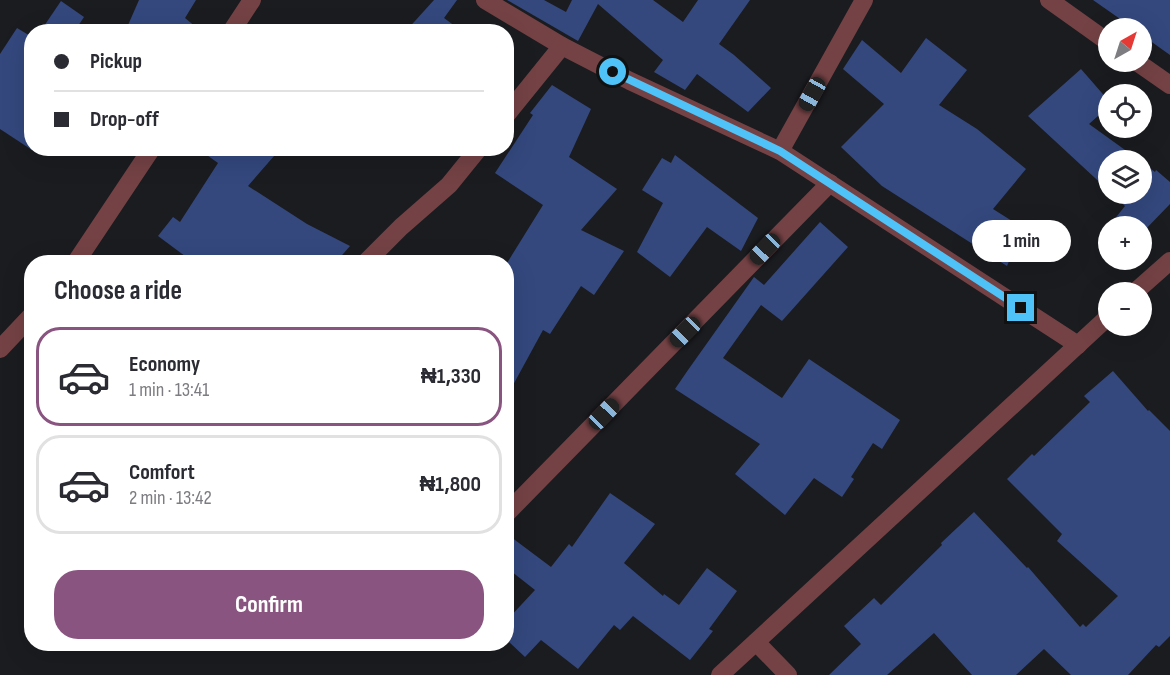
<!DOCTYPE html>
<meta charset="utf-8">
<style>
:root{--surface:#fff;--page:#f2f2f3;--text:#2b2b33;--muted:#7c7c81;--line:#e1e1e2;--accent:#8a5480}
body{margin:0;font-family:"Sofia Sans Condensed",sans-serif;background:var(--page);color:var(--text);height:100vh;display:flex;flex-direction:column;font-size:22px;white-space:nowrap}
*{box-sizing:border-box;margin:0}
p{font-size:20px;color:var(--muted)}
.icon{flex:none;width:33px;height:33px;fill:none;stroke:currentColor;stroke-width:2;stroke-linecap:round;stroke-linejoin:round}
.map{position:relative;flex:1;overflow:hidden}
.details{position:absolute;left:24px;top:255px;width:490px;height:396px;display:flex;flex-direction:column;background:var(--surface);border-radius:24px;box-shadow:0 6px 24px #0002}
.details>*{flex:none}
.hud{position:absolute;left:24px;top:24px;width:490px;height:132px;border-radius:24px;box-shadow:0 6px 24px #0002;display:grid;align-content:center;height:132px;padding:0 30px;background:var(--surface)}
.needle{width:39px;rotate:39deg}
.buttons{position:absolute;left:1098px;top:18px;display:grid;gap:12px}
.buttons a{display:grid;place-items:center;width:54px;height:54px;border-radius:50%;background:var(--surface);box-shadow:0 6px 24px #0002;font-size:30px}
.end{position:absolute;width:27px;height:27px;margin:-14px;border:8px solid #4fc3f7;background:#111;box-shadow:0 0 0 3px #111}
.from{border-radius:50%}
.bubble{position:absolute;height:42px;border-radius:21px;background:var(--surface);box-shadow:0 6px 24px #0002;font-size:20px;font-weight:700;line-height:42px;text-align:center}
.car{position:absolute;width:18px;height:36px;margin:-18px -9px;border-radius:8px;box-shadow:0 0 4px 2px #0007;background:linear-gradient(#222 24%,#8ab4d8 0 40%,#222 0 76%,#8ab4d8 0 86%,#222 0)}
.hud b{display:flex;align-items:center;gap:21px;height:57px;font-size:22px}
.hud b+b{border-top:2px solid var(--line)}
.hud i{width:15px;height:15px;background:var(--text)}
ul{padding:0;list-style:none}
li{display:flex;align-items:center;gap:18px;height:99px;margin:0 12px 9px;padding:0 18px;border:3px solid var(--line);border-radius:24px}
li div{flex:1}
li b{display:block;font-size:22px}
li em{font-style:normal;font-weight:700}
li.active{border-color:var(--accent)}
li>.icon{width:54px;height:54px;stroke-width:1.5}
h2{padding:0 30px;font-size:27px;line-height:72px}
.cta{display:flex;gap:12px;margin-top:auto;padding:12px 30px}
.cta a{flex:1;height:69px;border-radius:24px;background:var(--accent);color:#fff;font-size:24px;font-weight:700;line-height:69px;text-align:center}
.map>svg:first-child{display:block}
.building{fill:#34487e}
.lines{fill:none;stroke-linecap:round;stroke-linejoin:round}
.minor{stroke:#744245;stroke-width:18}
.route{stroke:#4fc3f7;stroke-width:8}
</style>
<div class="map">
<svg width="1170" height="675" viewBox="0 0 1170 675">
<rect width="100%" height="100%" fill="#1b1c20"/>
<g class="building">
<polygon points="139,0 196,0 185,18 202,32 125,32"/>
<polygon points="434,0 457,0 444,18 463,32 405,32"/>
<polygon points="507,0 544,0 566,12 572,0 653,0 683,22 698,0 750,0 719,44 734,55 771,88 748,112 697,74 685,90 654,72 663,60 598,4 578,41"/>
<polygon points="1093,0 1170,0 1170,55 1142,35 1142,28 1133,28"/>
<polygon points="61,1 84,17 74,32 40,32"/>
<polygon points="17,28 32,37 32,150 0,129 0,54"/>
<polygon points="926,38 967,70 939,105 977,129 1026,169 993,209 1023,228 1007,266 882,186 841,147 884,104 843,69 862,40 901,73"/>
<polygon points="1081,69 1108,100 1108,107 1089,124 1139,160 1108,160 1108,190 1028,116"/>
<polygon points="552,85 591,109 569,157 617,189 581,230 624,251 594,295 581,286 550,334 543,330 507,396 507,263 543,205 495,173 533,115 530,113"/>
<polygon points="197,148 281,148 248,186 307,224 350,246 336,262 193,262 158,236 173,217 180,222 218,163"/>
<polygon points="675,155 758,218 741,251 707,227 670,277 637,252 663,203 642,190 662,158 671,163"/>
<polygon points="1142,162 1155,172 1156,170 1170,182 1170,204 1142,233 1142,226 1109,226 1125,206 1112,194 1142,194"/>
<polygon points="820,222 848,247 782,321 761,305 723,358 782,398 809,359 900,420 882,449 873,443 851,477 854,479 842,497 814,478 785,515 735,474 760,444 675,389 688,370 754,277 764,285"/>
<polygon points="1113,371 1148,411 1149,410 1170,431 1170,636 1159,647 1156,645 1128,675 1071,675 1044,649 1016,675 972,675 934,633 887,675 829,675 861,644 844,626 874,598 881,605 942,545 941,543 974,512 1027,568 1028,567 1080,627 1083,624 1086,627 1118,596 1057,541 1062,534 1007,479 1032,454 1034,456 1090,402 1084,396"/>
<polygon points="610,493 655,524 624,563 663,596 664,594 679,605 707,568 737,591 709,629 713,631 690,660 633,616 620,630 614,625 578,669 541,640 525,657 507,640 507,620 535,590 507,568 507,534 551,567 569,544 572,547"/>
</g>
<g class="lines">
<g class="minor">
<polyline points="485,0 562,46 630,81 780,151 1078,345"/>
<polyline points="1049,0 1108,42"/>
<polyline points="231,32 252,0"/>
<polyline points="1137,62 1170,85"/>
<polyline points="507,114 562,46"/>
<polyline points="780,151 864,0"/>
<polyline points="76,262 152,148"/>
<polyline points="366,262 401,227 449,185 479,148"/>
<polyline points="1135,292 1170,261"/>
<polyline points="0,349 32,315"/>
<polyline points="507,513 830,183"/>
<polyline points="756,642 788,675"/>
<polyline points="720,675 1108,317"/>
</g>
</g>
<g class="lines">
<polyline class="route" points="613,72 780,151 1021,308"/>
</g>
</svg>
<div class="buttons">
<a><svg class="needle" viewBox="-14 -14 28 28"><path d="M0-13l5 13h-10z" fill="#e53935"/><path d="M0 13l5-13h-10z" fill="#7c7c81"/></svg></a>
<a><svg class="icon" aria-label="locate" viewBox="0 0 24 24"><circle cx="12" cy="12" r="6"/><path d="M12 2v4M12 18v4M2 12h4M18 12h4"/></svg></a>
<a><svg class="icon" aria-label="layers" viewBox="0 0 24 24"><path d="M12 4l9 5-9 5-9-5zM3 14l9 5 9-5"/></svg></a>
<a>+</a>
<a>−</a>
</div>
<i class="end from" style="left:613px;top:72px"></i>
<i class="end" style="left:1021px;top:308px"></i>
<div class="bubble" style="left:972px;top:220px;width:99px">1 min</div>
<i class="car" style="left:812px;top:94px;rotate:209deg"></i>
<i class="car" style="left:765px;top:249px;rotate:224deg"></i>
<i class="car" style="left:685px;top:332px;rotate:225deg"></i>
<i class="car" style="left:604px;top:414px;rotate:44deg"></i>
<div class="hud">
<b><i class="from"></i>Pickup</b>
<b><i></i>Drop-off</b>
</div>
<section class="details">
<h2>Choose a ride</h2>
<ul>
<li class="active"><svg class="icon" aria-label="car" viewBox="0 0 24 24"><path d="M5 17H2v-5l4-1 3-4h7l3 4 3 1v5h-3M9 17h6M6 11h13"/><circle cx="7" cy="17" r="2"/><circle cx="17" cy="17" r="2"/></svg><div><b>Economy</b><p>1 min · 13:41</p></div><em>₦1,330</em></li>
<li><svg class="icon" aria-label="car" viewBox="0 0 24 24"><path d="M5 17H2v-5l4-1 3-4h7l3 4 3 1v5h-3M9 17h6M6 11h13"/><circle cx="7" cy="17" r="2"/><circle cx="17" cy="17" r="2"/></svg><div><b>Comfort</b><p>2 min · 13:42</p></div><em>₦1,800</em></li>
</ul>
<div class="cta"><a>Confirm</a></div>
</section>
</div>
